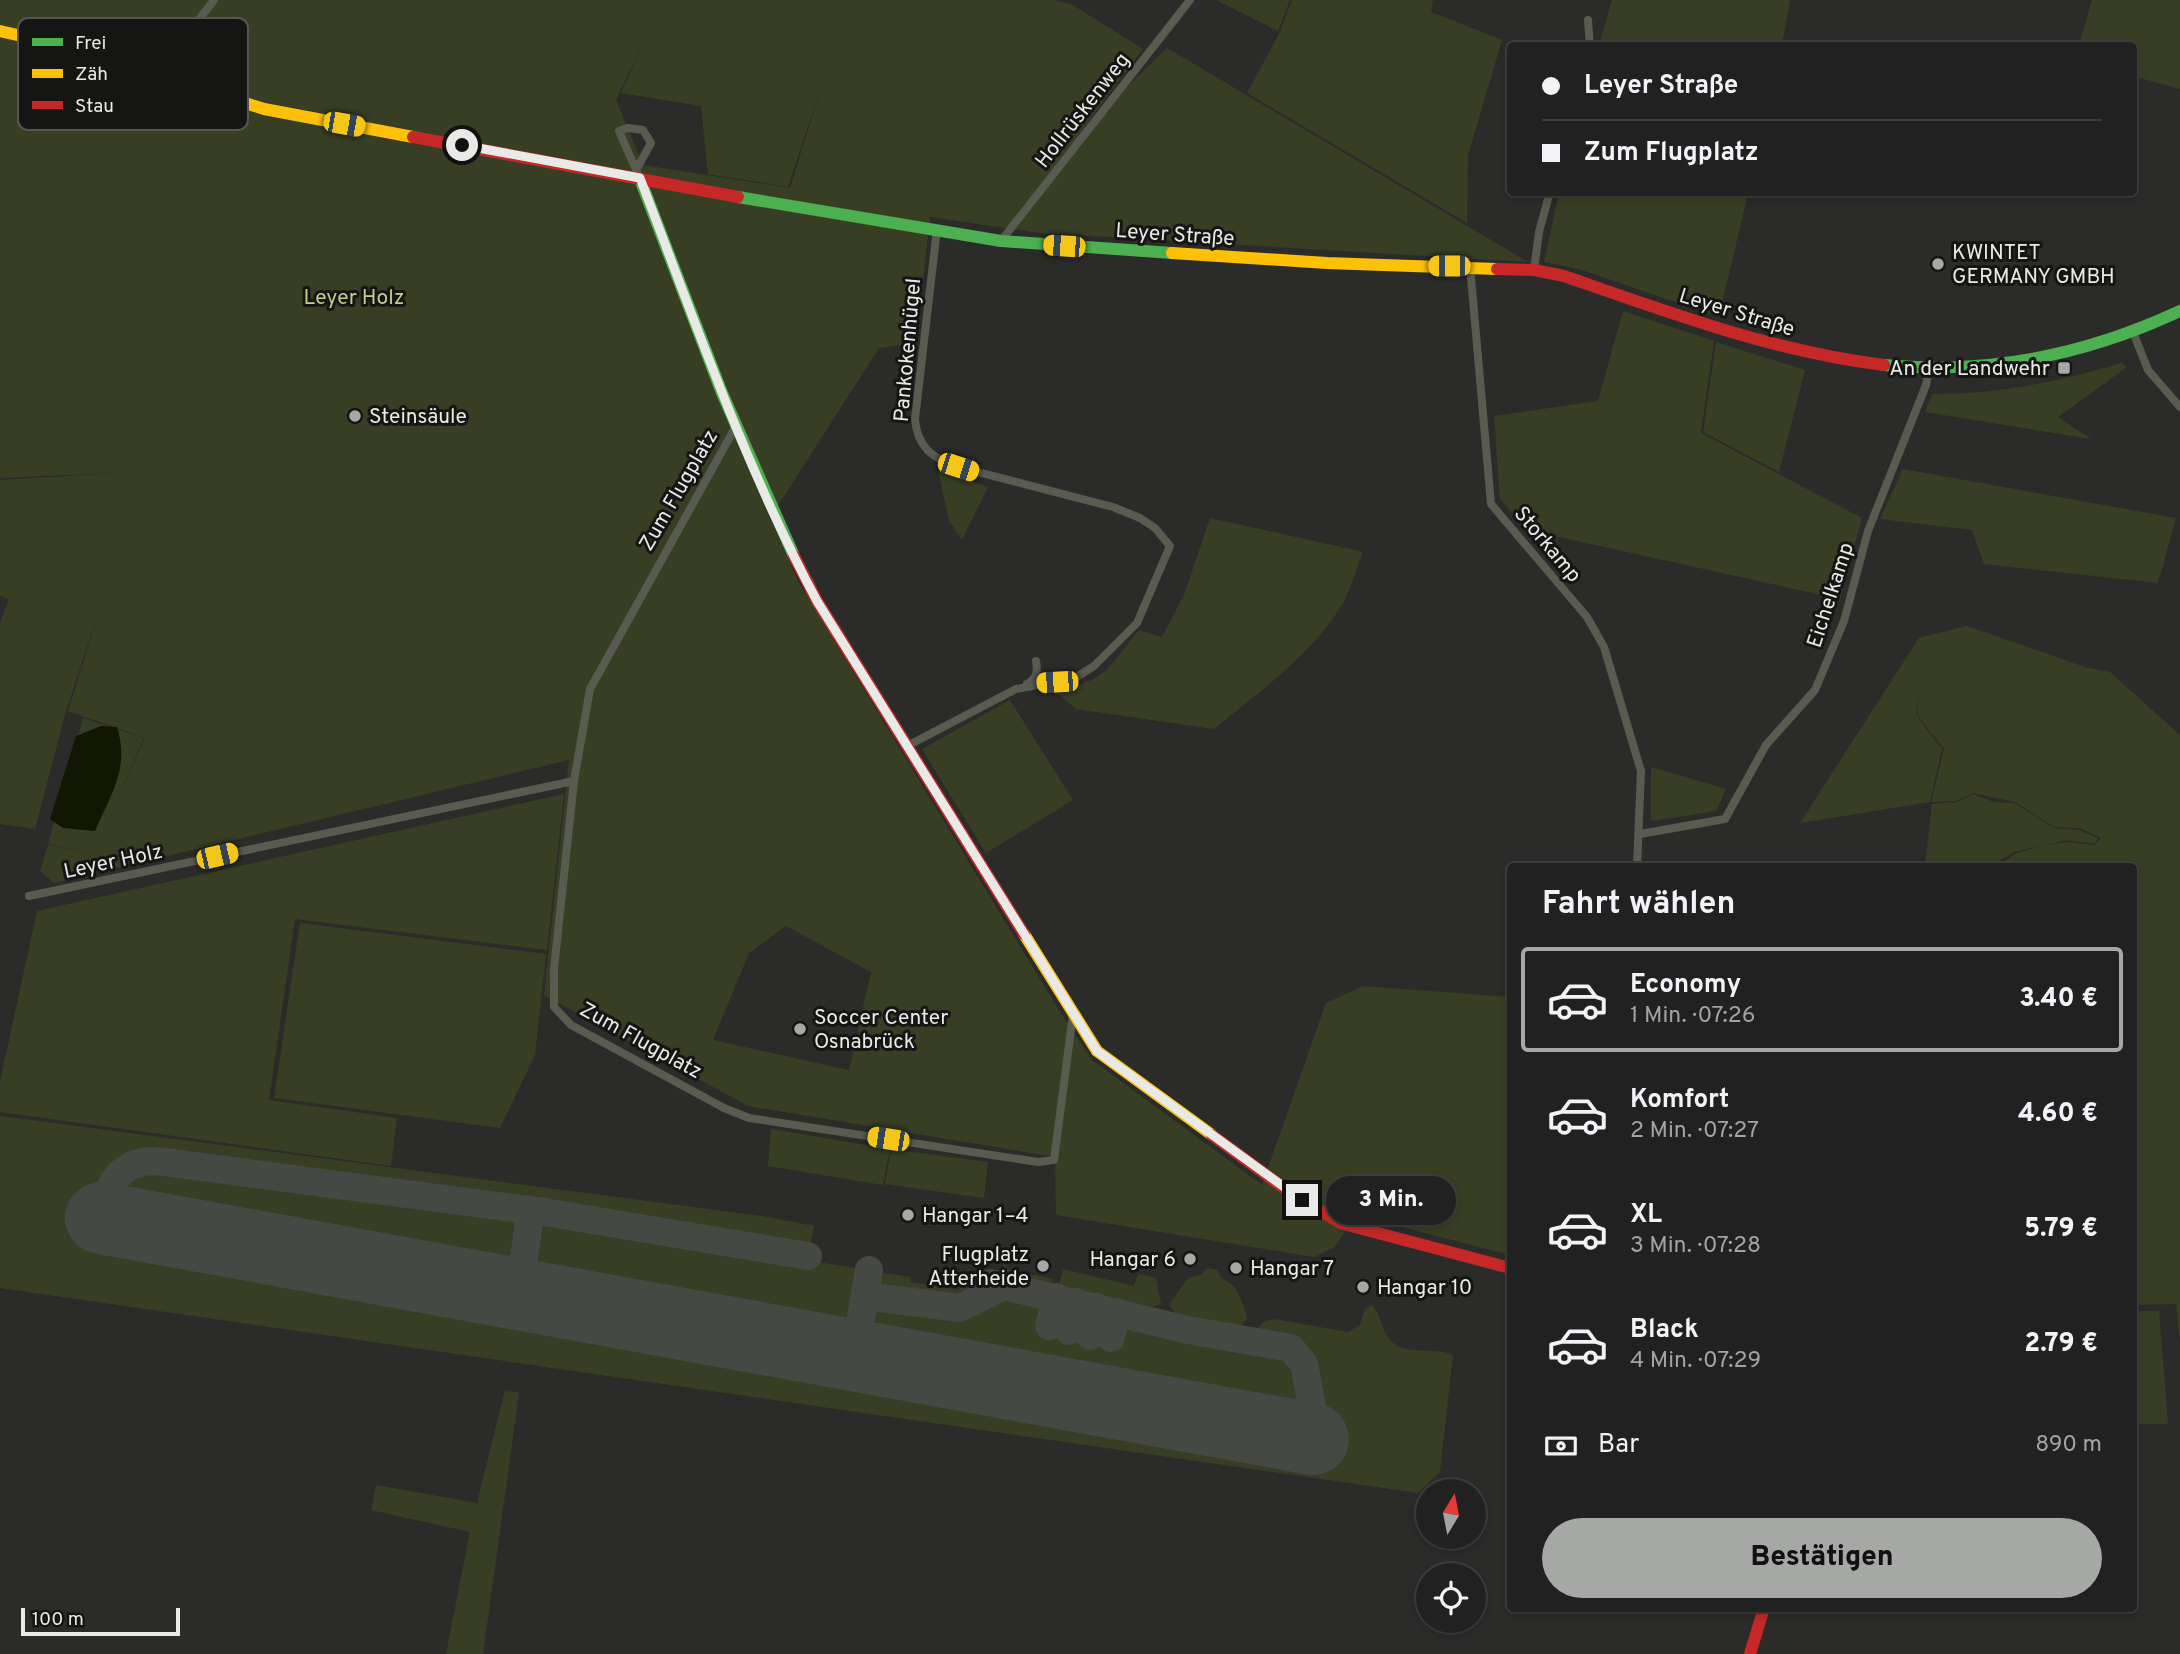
<!DOCTYPE html>
<html lang="de">
<meta charset="utf-8">
<style>
:root{--surface:#202120;--page:#282929;--text:#f1f3f6;--muted:#a2a3a5;--line:#3d3e3e;--accent:#a6a8a5}
body{margin:0;font-family:Overpass,sans-serif;background:var(--page);color:var(--text);height:100vh;display:flex;flex-direction:column;font-size:26px;white-space:nowrap}
*{box-sizing:border-box;margin:0}
p{font-size:23px;color:var(--muted)}
.icon{flex:none;width:38px;height:38px;fill:none;stroke:currentColor;stroke-width:2;stroke-linecap:round;stroke-linejoin:round}
.map{position:relative;flex:1;overflow:hidden}
.side{position:absolute;left:1507px;top:863px;width:630px;height:749px;display:flex;flex-direction:column;background:var(--surface);border-radius:7px;box-shadow:0 4px 10px #0003,0 0 0 2px var(--line)}
.side>*{flex:none}
.banner{position:absolute;left:1507px;top:42px;width:630px;height:154px;border-radius:7px;box-shadow:0 4px 10px #0003,0 0 0 2px var(--line);display:grid;align-content:center;height:154px;padding:0 35px;background:var(--surface)}
.needle{width:46px;rotate:10deg}
.tools{position:absolute;left:1416px;top:1479px;display:grid;gap:14px}
.tools a{display:grid;place-items:center;width:70px;height:70px;border-radius:50%;background:var(--surface);box-shadow:0 4px 10px #0003,0 0 0 2px var(--line);font-size:35px}
.scale{position:absolute;left:21px;bottom:18px;width:159px;box-sizing:border-box;padding-left:7px;border:4px solid #e9eae7;border-top:0;font-size:19px;line-height:24px;white-space:nowrap;color:#e9eae7;-webkit-text-stroke:5px #151513;paint-order:stroke}
.end{position:absolute;width:32px;height:32px;margin:-16px;border:9px solid #e9eae7;background:#111;box-shadow:0 0 0 4px #111}
.from{border-radius:50%}
.bubble{position:absolute;height:49px;border-radius:24px;background:var(--surface);box-shadow:0 4px 10px #0003,0 0 0 2px var(--line);font-size:23px;font-weight:800;line-height:49px;text-align:center}
.car{position:absolute;width:21px;height:42px;margin:-21px -10px;border-radius:9px;box-shadow:0 0 5px 2px #0007;background:linear-gradient(#f5c518 24%,#345 0 40%,#f5c518 0 76%,#345 0 86%,#f5c518 0)}
.banner b{display:flex;align-items:center;gap:24px;height:66px;font-size:26px}
.banner b+b{border-top:2px solid var(--line)}
.banner i{width:18px;height:18px;background:var(--text)}
ul{padding:0;list-style:none}
li{display:flex;align-items:center;gap:21px;height:105px;margin:0 14px 10px;padding:0 21px;border:4px solid transparent;border-radius:7px}
li div{flex:1}
li b{display:block;font-size:26px}
li em{font-style:normal;font-weight:800}
li.current{border-color:var(--accent)}
li>.icon{width:63px;height:63px;stroke-width:1.5}
h2{padding:0 35px;font-size:32px;line-height:84px}
.pay{display:flex;align-items:center;gap:18px;height:77px;padding:0 35px;font-size:26px}
.pay p{margin-inline-start:auto}
.cta{display:flex;gap:14px;margin-top:auto;padding:14px 35px}
.cta a{flex:1;height:80px;border-radius:42px;background:var(--accent);color:#111;font-size:28px;font-weight:800;line-height:80px;text-align:center}
.map>svg:first-child{display:block}
.green{fill:#383e24;fill-rule:evenodd}
.water{fill:#121704}
.lines{fill:none;stroke-linecap:round;stroke-linejoin:round}
.taxiway{stroke:#464844;stroke-width:28}
.runway{stroke:#464844;stroke-width:72}
.street{stroke:#585b4f;stroke-width:8}
.fast{stroke:#4caf50;stroke-width:12}
.slow{stroke:#ffc107;stroke-width:12}
.jam{stroke:#c62828;stroke-width:12}
.route{stroke:#e9eae7;stroke-width:9}
.poi-dot{fill:#a6a8a5;stroke:#151513;stroke-width:2.5}
.labels{text-anchor:middle;stroke-width:6;stroke-linejoin:round;paint-order:stroke}
.street-label{font-size:21px;fill:#e9eae7;stroke:#151513}
.poi-label{font-size:21px;fill:#e9eae7;stroke:#151513;text-anchor:start}
.park-label{font-size:21px;fill:#c0d18a;stroke:#151513}
.key{fill:#151513;stroke:#555553;stroke-width:2}
.key-label{font-size:19px;fill:#e9eae7}
</style>
<div class="map">
<svg width="2180" height="1654" viewBox="0 0 2180 1654">
<rect width="100%" height="100%" fill="#2b2c2a"/>
<g class="green">
<path d="M0 0H1054L1071 4 1143 49 1082 130 1167 48 1528 262 1040 233 930 217 916 343 879 348 770 518 798 581 1057 1007 1092 1060 1262 1185 1326 1003 1363 986 1510 997V1255L1355 1215 1335 1247 1314 1257 1056 1215 1055 1157 748 1106 544 995 569 760 54 883 40 871 48 845 94 853 48 844 83 718 144 738 110 816 145 738 68 711 102 602 66 711 35 829 0 824V623L9 599 0 596V480L117 473 0 478ZM644 42 621 93 701 106 708 174 788 187 821 87 790 188 643 165 616 100ZM786 926 871 972 849 1070 713 1040 749 953Z"/>
<polygon points="1216,0 1290,0 1278,31"/>
<polygon points="1292,0 1433,0 1431,12 1502,40 1468,155 1467,223 1247,93 1280,32"/>
<polygon points="1612,0 1790,0 1782,45 1599,45"/>
<polygon points="2092,0 2180,0 2180,89 2133,76 2133,46 2079,45"/>
<polygon points="1559,193 1748,193 1719,317 1579,269 1544,262"/>
<polygon points="1623,311 1714,341 1701,433 1862,518 1840,599 1527,530 1500,499 1494,416 1598,401"/>
<polygon points="1716,342 1805,370 1779,472 1703,432"/>
<path d="M2122 363 2127 367 2058 417 2091 439 1925 412 1932 394C1999 395 2059 381 2122 363Z"/>
<polygon points="1903,469 2176,518 2158,583 1984,564 1972,530 1880,519"/>
<polygon points="938,470 988,487 962,540 949,521"/>
<path d="M1210 518 1363 552C1356 569 1351 588 1343 603 1312 655 1260 691 1214 729L1076 709 1052 689C1105 684 1107 669 1139 630L1162 637 1184 595Z"/>
<polygon points="1967,626 2088,668 2110,672 2180,735 2180,1342 2176,1304 2133,1305 2133,866 1998,866 2015,854 2040,846 2014,852 1991,866 1925,866 1932,804 1957,802 1973,794 1994,802 2014,803 2054,828 2079,830 2098,838 2094,844 2067,840 2046,845 2068,842 2094,845 2101,838 2080,828 2054,827 2015,802 1973,793 1956,801 1931,802 1944,749 1917,715 1919,694 1916,715 1942,749 1930,802 1800,823 1919,638"/>
<polygon points="1010,700 1073,800 986,853 922,749"/>
<polygon points="1651,767 1726,789 1716,811 1651,821"/>
<polygon points="564,794 547,950 295,919 269,1100 397,1118 391,1166 0,1112 0,1082 37,911"/>
<polygon points="300,923 546,954 535,1055 500,1128 274,1098"/>
<path d="M0 1116 762 1216 814 1226 809 1250 533 1203 146 1154C105 1163 91 1192 84 1230L1331 1458 1339 1424 1321 1413 1318 1407C1309 1360 1312 1344 1260 1335L1258 1328 1263 1322 1274 1319 1348 1332 1360 1325 1365 1308 1372 1305C1382 1316 1381 1329 1390 1340 1404 1357 1435 1346 1453 1355L1440 1472 1418 1493 0 1288Z"/>
<polygon points="771,1129 890,1149 883,1185 768,1166"/>
<polygon points="891,1149 988,1162 984,1198 885,1184"/>
<path d="M147 1166 516 1214 518 1225 522 1226 514 1273 509 1276 122 1206C111 1184 126 1170 147 1166Z"/>
<path d="M556 1220 861 1269 850 1337 528 1280 526 1274C530 1253 528 1221 556 1220Z"/>
<polygon points="1005,1263 1007,1269 1053,1279 1052,1283 1042,1288 1005,1280 1001,1273"/>
<path d="M1207 1268 1217 1270C1221 1282 1227 1279 1233 1286 1238 1291 1247 1312 1247 1319L1236 1331 1182 1321 1169 1305 1188 1278 1201 1275Z"/>
<polygon points="1063,1269 1134,1286 1138,1274 1156,1278 1161,1304 1139,1311 1064,1293 1060,1283"/>
<polygon points="876,1272 911,1277 911,1282 959,1290 960,1284 982,1290 980,1294 969,1301 949,1304 887,1295 874,1287"/>
<polygon points="1005,1293 1147,1325 1149,1331 1194,1341 1196,1338 1288,1354 1298,1368 1308,1416 1301,1420 864,1339 870,1309 877,1305 961,1312"/>
<polygon points="2133,1311 2159,1311 2168,1424 2133,1424"/>
<polygon points="505,1390 519,1393 483,1654 446,1654 470,1532 371,1510 376,1485 477,1503"/>
</g>
<path class="water" d="M101 726 117 727C130 768 111 794 95 831L63 828 50 819 76 736Z"/>
<g class="lines">
<g class="taxiway">
<path d="M101 1218C107 1185 119 1160 157 1161L544 1212 808 1256"/>
<polyline points="869,1270 857,1341 862,1352 876,1359"/>
<polyline points="991,1283 1188,1330 1291,1348 1304,1364 1314,1417 1313,1439"/>
<path d="M499 1290C527 1286 525 1244 529 1221L527 1214 519 1209"/>
<polyline points="863,1302 872,1297 960,1308 1004,1286"/>
<polyline points="1049,1326 1056,1297"/>
<polyline points="1069,1331 1076,1302"/>
<polyline points="1090,1336 1097,1307"/>
<polyline points="1111,1338 1117,1312"/>
<polyline points="830,1351 847,1350 857,1341"/>
</g>
<polyline class="runway" points="101,1218 1313,1439"/>
<g class="street">
<polyline points="1588,20 1590,46"/>
<polyline points="158,72 214,0"/>
<polyline points="636,170 651,143 643,130 628,128 619,131 640,179"/>
<polyline points="1001,241 1190,0"/>
<polyline points="1470,266 1491,504 1587,617 1604,647 1641,771 1637,866"/>
<polyline points="1534,270 1539,232 1550,192"/>
<polyline points="2133,332 2148,370 2180,407"/>
<polyline points="736,426 590,689 574,781 554,969 554,1007 571,1025 724,1108 749,1118 1038,1162 1054,1160 1073,1014"/>
<path d="M1027 684C1037 678 1038 672 1036 661"/>
<path d="M909 745 1016 689 1075 678 1094 666 1137 623 1170 546 1155 528 1140 518 1113 507 958 467C933 459 917 447 915 419L937 229"/>
<polyline points="1640,834 1725,819 1766,745 1815,690 1844,621 1868,531 1926,385 1929,369"/>
<polyline points="29,896 574,781"/>
</g>
<g class="fast">
<polyline points="640,179 722,393 794,556"/>
<polyline points="738,197 1001,241 1172,253"/>
<path d="M1884 365C1988 375 2086 355 2180 311"/>
</g>
<g class="slow">
<polyline points="0,31 67,46 264,109 413,137"/>
<polyline points="1172,253 1327,263 1497,269"/>
<polyline points="1024,934 1097,1051 1212,1135"/>
</g>
<g class="jam">
<polyline points="413,137 738,197"/>
<path d="M1497 269 1534 270 1564 276C1670 313 1772 351 1884 365"/>
<polyline points="794,556 817,601 1024,934"/>
<polyline points="1212,1135 1284,1188 1340,1223 1510,1268"/>
<polyline points="1750,1654 1764,1608"/>
</g>
</g>
<g class="lines">
<path class="route" d="M462 145 640 178C695 321 745 467 817 601L1097 1051 1302 1200"/>
</g>
<g class="poi-dot">
<circle cx="1938" cy="264" r="7"/>
<rect x="2057" y="361" width="14" height="14" rx="3.5"/>
<circle cx="355" cy="416" r="7"/>
<circle cx="800" cy="1029" r="7"/>
<circle cx="908" cy="1215" r="7"/>
<circle cx="1190" cy="1259" r="7"/>
<circle cx="1043" cy="1266" r="7"/>
<circle cx="1236" cy="1268" r="7"/>
<circle cx="1363" cy="1287" r="7"/>
</g>
<g class="labels">
<g class="street-label">
<text transform="translate(1082 110) rotate(-52)" y="7">Hollrüskenweg</text>
<text transform="translate(1175 234) rotate(4)" y="7">Leyer Straße</text>
<text transform="translate(1737 312) rotate(17)" y="7">Leyer Straße</text>
<text transform="translate(907 350) rotate(-85)" y="7">Pankokenhügel</text>
<text transform="translate(678 490) rotate(-60)" y="7">Zum Flugplatz</text>
<text transform="translate(1548 544) rotate(50)" y="7">Storkamp</text>
<text transform="translate(1830 595) rotate(-72)" y="7">Eichelkamp</text>
<text transform="translate(113 861) rotate(-12)" y="7">Leyer Holz</text>
<text transform="translate(641 1040) rotate(29)" y="7">Zum Flugplatz</text>
</g>
<g class="poi-label">
<text x="1952" y="259">KWINTET<tspan x="1952" dy="24">GERMANY GMBH</tspan></text>
<text x="2050" y="375" text-anchor="end">An der Landwehr</text>
<text x="369" y="423">Steinsäule</text>
<text x="814" y="1024">Soccer Center<tspan x="814" dy="24">Osnabrück</tspan></text>
<text x="922" y="1222">Hangar 1–4</text>
<text x="1029" y="1261" text-anchor="end">Flugplatz<tspan x="1029" dy="24">Atterheide</tspan></text>
<text x="1176" y="1266" text-anchor="end">Hangar 6</text>
<text x="1250" y="1275">Hangar 7</text>
<text x="1377" y="1294">Hangar 10</text>
</g>
<g class="park-label">
<text x="354" y="304">Leyer Holz</text>
</g>
</g>
<rect x="18" y="18" width="230" height="112" rx="10" class="key"/>
<rect x="32" y="38" width="31" height="8" fill="#4caf50"/>
<rect x="32" y="69" width="31" height="9" fill="#ffc107"/>
<rect x="32" y="101" width="31" height="8" fill="#c62828"/>
<g class="key-label">
<text x="75" y="49">Frei</text>
<text x="75" y="80">Zäh</text>
<text x="75" y="112">Stau</text>
</g>
</svg>
<div class="tools">
<a><svg class="needle" viewBox="-14 -14 28 28"><path d="M0-13l5 13h-10z" fill="#e53935"/><path d="M0 13l5-13h-10z" fill="#a2a3a5"/></svg></a>
<a><svg class="icon" aria-label="locate" viewBox="0 0 24 24"><circle cx="12" cy="12" r="6"/><path d="M12 2v4M12 18v4M2 12h4M18 12h4"/></svg></a>
</div>
<div class="scale">100 m</div>
<i class="end from" style="left:462px;top:145px"></i>
<i class="end" style="left:1302px;top:1200px"></i>
<div class="bubble" style="left:1326px;top:1176px;width:130px">3 Min.</div>
<i class="car" style="left:344px;top:124px;rotate:100deg"></i>
<i class="car" style="left:1064px;top:246px;rotate:274deg"></i>
<i class="car" style="left:1449px;top:266px;rotate:270deg"></i>
<i class="car" style="left:958px;top:467px;rotate:108deg"></i>
<i class="car" style="left:1057px;top:682px;rotate:267deg"></i>
<i class="car" style="left:217px;top:856px;rotate:77deg"></i>
<i class="car" style="left:888px;top:1139px;rotate:279deg"></i>
<div class="banner">
<b><i class="from"></i>Leyer Straße</b>
<b><i></i>Zum Flugplatz</b>
</div>
<section class="side">
<h2>Fahrt wählen</h2>
<ul>
<li class="current"><svg class="icon" aria-label="car" viewBox="0 0 24 24"><path d="M5 17H2v-5l4-1 3-4h7l3 4 3 1v5h-3M9 17h6M6 11h13"/><circle cx="7" cy="17" r="2"/><circle cx="17" cy="17" r="2"/></svg><div><b>Economy</b><p>1 Min. · 07:26</p></div><em>3.40 €</em></li>
<li><svg class="icon" aria-label="car" viewBox="0 0 24 24"><path d="M5 17H2v-5l4-1 3-4h7l3 4 3 1v5h-3M9 17h6M6 11h13"/><circle cx="7" cy="17" r="2"/><circle cx="17" cy="17" r="2"/></svg><div><b>Komfort</b><p>2 Min. · 07:27</p></div><em>4.60 €</em></li>
<li><svg class="icon" aria-label="car" viewBox="0 0 24 24"><path d="M5 17H2v-5l4-1 3-4h7l3 4 3 1v5h-3M9 17h6M6 11h13"/><circle cx="7" cy="17" r="2"/><circle cx="17" cy="17" r="2"/></svg><div><b>XL</b><p>3 Min. · 07:28</p></div><em>5.79 €</em></li>
<li><svg class="icon" aria-label="car" viewBox="0 0 24 24"><path d="M5 17H2v-5l4-1 3-4h7l3 4 3 1v5h-3M9 17h6M6 11h13"/><circle cx="7" cy="17" r="2"/><circle cx="17" cy="17" r="2"/></svg><div><b>Black</b><p>4 Min. · 07:29</p></div><em>2.79 €</em></li>
</ul>
<div class="pay"><svg class="icon" aria-label="cash" viewBox="0 0 24 24"><path d="M3 7h18v10H3z"/><circle cx="12" cy="12" r="2"/></svg>Bar<p>890 m</p></div>
<div class="cta"><a>Bestätigen</a></div>
</section>
</div>
